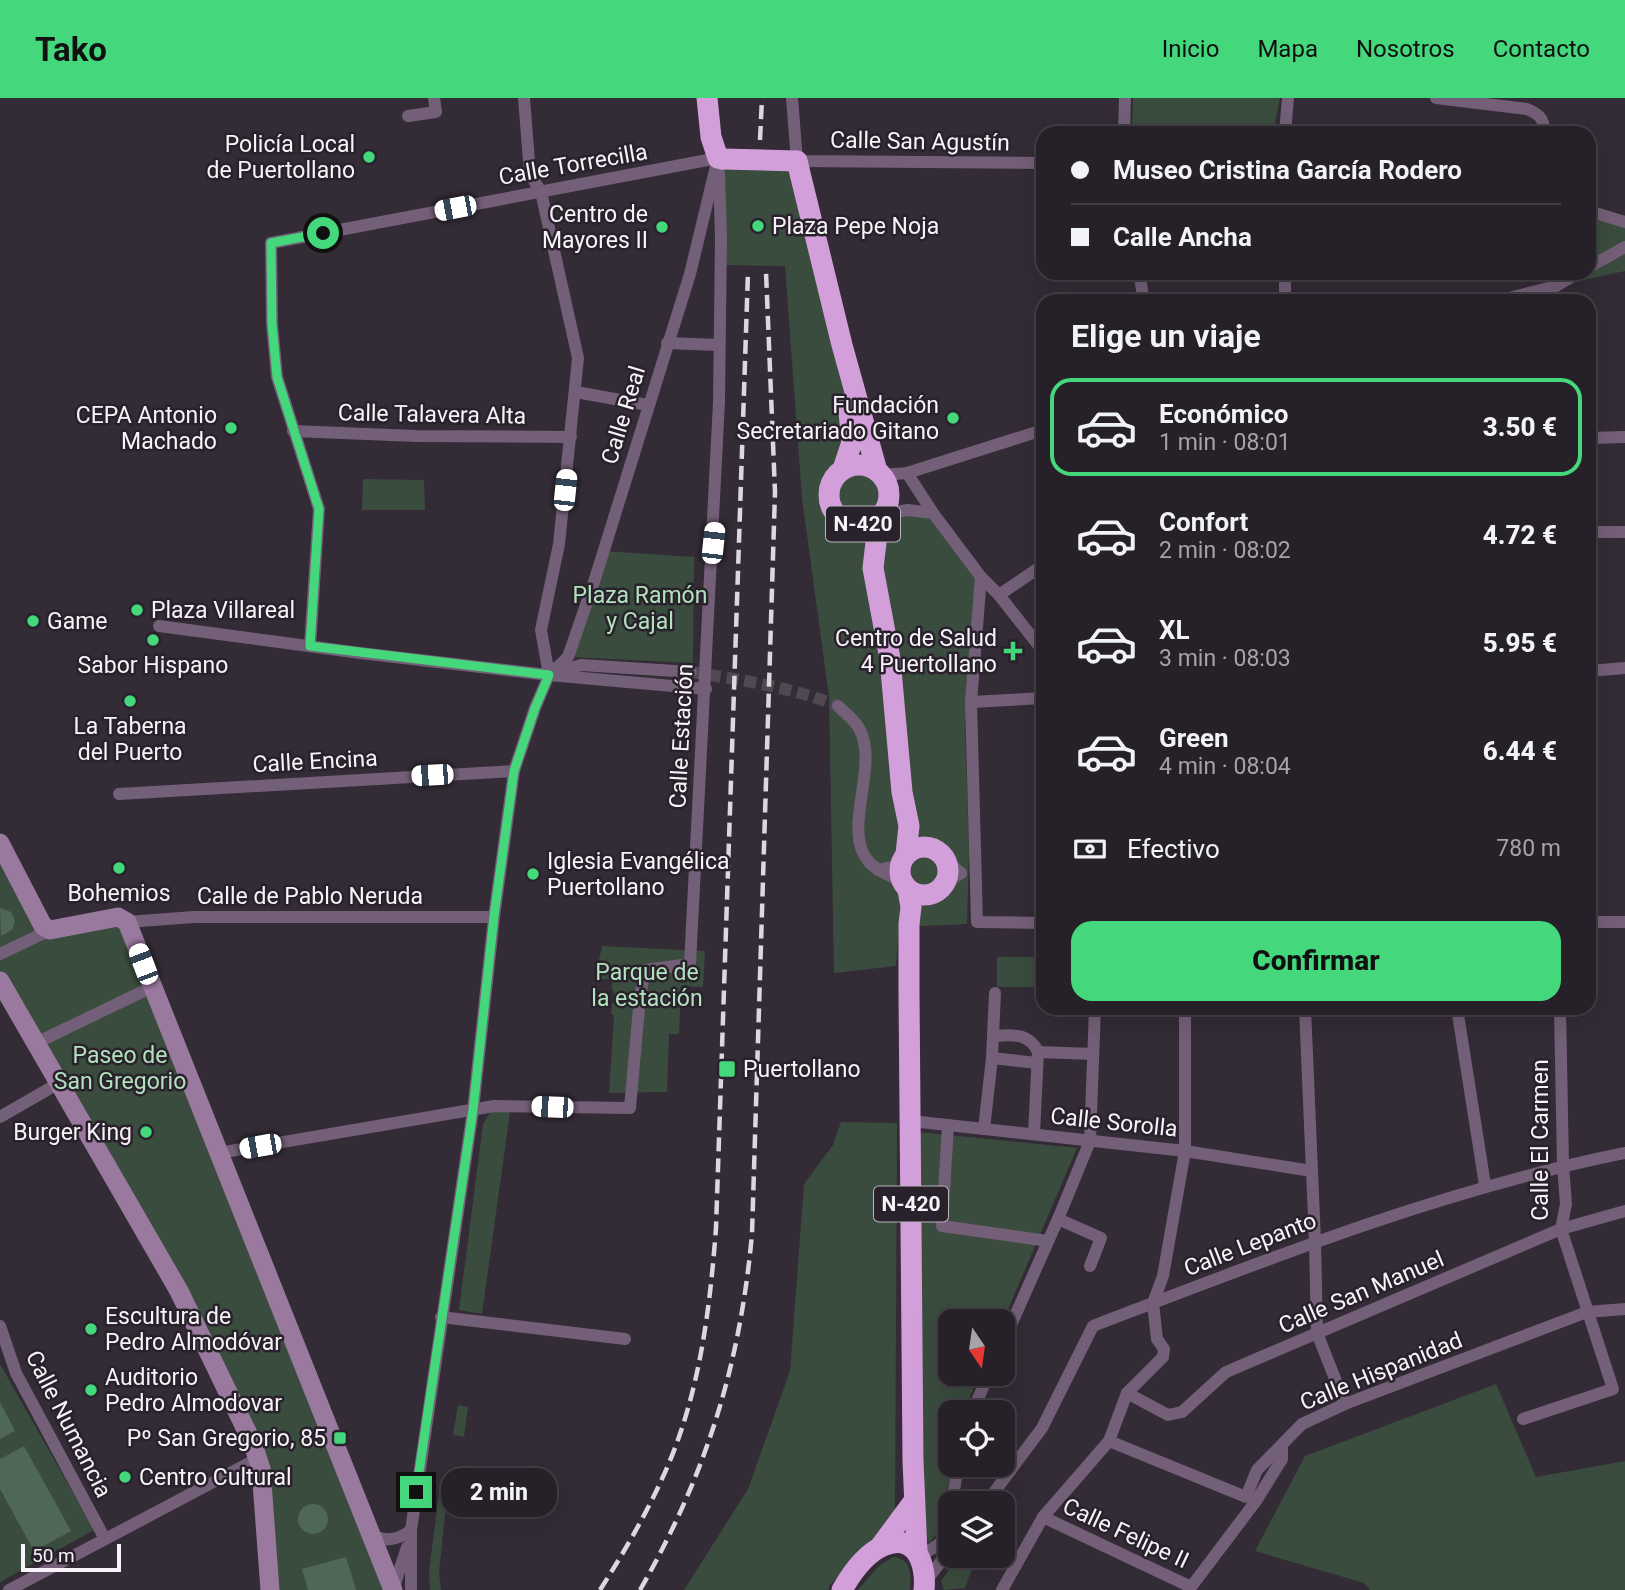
<!DOCTYPE html>
<html lang="es">
<meta charset="utf-8">
<style>
:root{--surface:#262028;--page:#2e2830;--text:#f1f3f6;--muted:#a4a3a8;--line:#423e45;--accent:#44d77b}
body{margin:0;font-family:Roboto,sans-serif;background:var(--page);color:var(--text);height:100vh;display:flex;flex-direction:column;font-size:26px;white-space:nowrap}
*{box-sizing:border-box;margin:0}
p{font-size:23px;color:var(--muted)}
.icon{flex:none;width:38px;height:38px;fill:none;stroke:currentColor;stroke-width:2;stroke-linecap:round;stroke-linejoin:round}
.map{position:relative;flex:1;overflow:hidden}
.side{position:absolute;left:1036px;top:196px;width:560px;height:721px;display:flex;flex-direction:column;background:var(--surface);border-radius:21px;box-shadow:0 7px 28px #0002,0 0 0 2px var(--line)}
.side>*{flex:none}
.banner{position:absolute;left:1036px;top:28px;width:560px;height:154px;border-radius:21px;box-shadow:0 7px 28px #0002,0 0 0 2px var(--line);display:grid;align-content:center;height:154px;padding:0 35px;background:var(--surface)}
.needle{width:46px;rotate:167deg}
.fabs{position:absolute;left:938px;top:1211px;display:grid;gap:14px}
.fabs a{display:grid;place-items:center;width:77px;height:77px;border-radius:14px;background:var(--surface);box-shadow:0 7px 28px #0002,0 0 0 2px var(--line);font-size:35px}
.scale{position:absolute;left:21px;bottom:18px;width:100px;box-sizing:border-box;padding-left:7px;border:4px solid #f8f3f9;border-top:0;font-size:19px;line-height:24px;white-space:nowrap;color:#f8f3f9;-webkit-text-stroke:5px #29212b;paint-order:stroke}
.end{position:absolute;width:32px;height:32px;margin:-16px;border:9px solid #44d77b;background:#111;box-shadow:0 0 0 4px #111}
.from{border-radius:50%}
.bubble{position:absolute;height:49px;border-radius:21px;background:var(--surface);box-shadow:0 7px 28px #0002,0 0 0 2px var(--line);font-size:23px;font-weight:800;line-height:49px;text-align:center}
.car{position:absolute;width:21px;height:42px;margin:-21px -10px;border-radius:9px;box-shadow:0 0 5px 2px #0007;background:linear-gradient(#fff 24%,#345 0 40%,#fff 0 76%,#345 0 86%,#fff 0)}
.banner b{display:flex;align-items:center;gap:24px;height:66px;font-size:26px}
.banner b+b{border-top:2px solid var(--line)}
.banner i{width:18px;height:18px;background:var(--text)}
ul{padding:0;list-style:none}
li{display:flex;align-items:center;gap:21px;height:98px;margin:0 14px 10px;padding:0 21px;border:4px solid transparent;border-radius:21px}
li div{flex:1}
li b{display:block;font-size:26px}
li em{font-style:normal;font-weight:800}
li.current{border-color:var(--accent)}
li>.icon{width:63px;height:63px;stroke-width:1.5}
h2{padding:0 35px;font-size:32px;line-height:84px}
.pay{display:flex;align-items:center;gap:18px;height:77px;padding:0 35px;font-size:26px}
.pay p{margin-inline-start:auto}
.button{display:flex;gap:14px;margin-top:auto;padding:14px 35px}
.button a{flex:1;height:80px;border-radius:21px;background:var(--accent);color:#111;font-size:28px;font-weight:800;line-height:80px;text-align:center}
header{display:flex;align-items:center;gap:42px;box-sizing:border-box;height:98px;padding:0 35px;background:var(--accent);color:#111}
header strong{font-size:33px}
nav{display:flex;gap:38px;margin-inline-start:auto;font-size:24px}
.map>svg:first-child{display:block}
.green{fill:#3a4c3e}
.water{fill:#4f6755}
.lines{fill:none;stroke-linecap:round;stroke-linejoin:round}
.street-tunnel{stroke:#514952;stroke-width:12;stroke-dasharray:12 6;stroke-linecap:butt}
.street{stroke:#735f77;stroke-width:12}
.secondary{stroke:#9a799f;stroke-width:19}
.highway{stroke:#d39fdb;stroke-width:21}
.rail{stroke:#ddd7de;stroke-width:4.5;stroke-dasharray:14 7;stroke-linecap:butt}
.highway-bridge{stroke:#d39fdb;stroke-width:21}
.route{stroke:#44d77b;stroke-width:9}
.poi-dot{fill:#44d77b;stroke:#29212b;stroke-width:2.5}
.labels{text-anchor:middle;stroke-width:5;stroke-linejoin:round;paint-order:stroke}
.shield{fill:#29212b;stroke:#bab4bb;stroke-width:2}
.shield-label{font-size:21px;font-weight:bold;fill:#f8f3f9}
.street-label{font-size:23px;fill:#f8f3f9;stroke:#29212b}
.poi-label{font-size:23px;fill:#f8f3f9;stroke:#29212b;text-anchor:start}
.park-label{font-size:23px;fill:#b2e1bd;stroke:#29212b}
</style>
<header>
<strong>Tako</strong>
<nav><a>Inicio</a><a>Mapa</a><a>Nosotros</a><a>Contacto</a></nav>
</header>
<div class="map">
<svg width="1625" height="1492" viewBox="0 0 1625 1492">
<rect width="100%" height="100%" fill="#332b35"/>
<g class="green">
<polygon points="1133,0 1280,0 1273,35 1132,35"/>
<path d="M718 60 797 63 842 247 855 367C888 369 892 387 883 415H933L981 479 965 626 969 756 967 826 899 829 896 868 834 875 829 599 802 400 785 168 720 167Z"/>
<polygon points="1589,113 1625,124 1625,173 1556,188 1555,175 1589,175"/>
<polygon points="363,381 424,382 425,412 362,412"/>
<polygon points="603,453 694,459 693,565 568,559"/>
<polygon points="0,745 39,832 118,819 390,1492 270,1492 257,1358 0,883"/>
<polygon points="602,848 705,853 703,889 681,888 679,936 669,936 667,994 609,995 614,917 611,916 612,905 614,905 614,893 612,893 612,881 595,881"/>
<rect x="997" y="859" width="46" height="30"/>
<polygon points="511,1007 482,1216 459,1212 483,1026 494,1008"/>
<polygon points="841,1024 897,1025 895,1421 830,1487 828,1492 684,1492 748,1391 790,1273 804,1086 833,1047"/>
<polygon points="919,1034 1077,1050 1003,1223 950,1223 950,1276 980,1276 963,1314 950,1314 950,1367 952,1367 939,1434 929,1445 924,1435"/>
<polygon points="0,1266 94,1432 0,1484"/>
<polygon points="1496,1286 1536,1379 1625,1363 1625,1492 1370,1492 1364,1485 1255,1453 1305,1358"/>
<polygon points="458,1307 468,1309 464,1339 453,1337"/>
<polygon points="448,1385 460,1386 458,1399 447,1398 439,1474 441,1492 430,1492 429,1473 439,1396 447,1397"/>
<polygon points="959,1458 977,1458 965,1490 944,1492 941,1483"/>
<path d="M893 1459C912 1461 911 1477 910 1492H858L879 1468Z"/>
</g>
<g class="water">
<polygon points="0,810 11,814 15,823 12,832 1,838"/>
<polygon points="0,1304 15,1333 0,1341"/>
<polygon points="24,1348 71,1433 34,1453 0,1391 0,1361"/>
<circle cx="313" cy="1421" r="15"/>
<polygon points="346,1459 356,1492 308,1492 302,1471"/>
</g>
<g class="lines">
<path class="street-tunnel" d="M691 574C741 582 792 589 838 608"/>
<g class="street">
<polyline points="524,0 530,76 541,94 578,260 559,446 541,532 549,577"/>
<polyline points="792,0 797,63 1043,65"/>
<path d="M1436 0 1527 11C1539 16 1545 21 1544 35"/>
<polyline points="408,18 436,14 434,0"/>
<polyline points="1124,35 1125,0"/>
<polyline points="1285,35 1288,0"/>
<polyline points="1589,113 1625,124"/>
<polyline points="1589,169 1625,149"/>
<polyline points="1139,175 1144,203"/>
<polyline points="1285,175 1285,203"/>
<polyline points="1497,203 1556,188 1578,175"/>
<polyline points="667,245 718,247"/>
<polyline points="576,294 648,307"/>
<polyline points="293,333 416,338 571,339"/>
<polyline points="1589,340 1625,339"/>
<polyline points="907,375 933,415 981,479 999,497 1043,553"/>
<polyline points="882,377 907,375 1043,332"/>
<polyline points="882,416 908,412 933,415"/>
<polyline points="1589,434 1625,434"/>
<polyline points="981,479 971,604 977,824 1043,825"/>
<polyline points="999,497 1043,467"/>
<polyline points="159,528 360,555 549,577 706,591"/>
<polyline points="310,548 319,411 277,279 272,226 271,145 718,60"/>
<polyline points="1589,573 1625,570"/>
<polyline points="556,575 581,567 691,574"/>
<polyline points="971,604 1043,600"/>
<path d="M838 608C845 615 856 623 860 632 879 670 841 733 869 764 877 773 891 778 902 783"/>
<polyline points="119,696 514,673"/>
<polyline points="946,763 961,775"/>
<polyline points="878,772 900,767"/>
<polyline points="946,784 961,775"/>
<polyline points="127,824 194,819 494,819"/>
<polyline points="1589,824 1625,824"/>
<polyline points="0,856 50,832"/>
<polyline points="1305,910 1315,1143 1317,1235 1345,1306"/>
<polyline points="1457,910 1485,1087"/>
<polyline points="993,938 995,895"/>
<polyline points="36,945 152,889"/>
<polyline points="1038,954 1093,956"/>
<polyline points="0,1019 59,985"/>
<polyline points="911,1023 1185,1053 1312,1073"/>
<polyline points="948,1027 942,1128 1048,1143"/>
<polyline points="984,1031 992,960"/>
<path d="M1034 1036 1038 954C1029 934 1012 937 993 938L992 960 1037 965"/>
<polyline points="219,1055 494,1008 630,1010 640,899 645,872 690,866 719,304 721,140 719,75"/>
<polyline points="1058,1121 1101,1140 1090,1168"/>
<polyline points="441,1219 625,1241"/>
<polyline points="0,1228 16,1275 105,1441"/>
<polyline points="1003,1245 1058,1121 1090,1043 1095,910"/>
<polyline points="1127,1295 1168,1317 1182,1314 1226,1274 1561,1131 1625,1113"/>
<polyline points="972,1314 989,1276"/>
<polyline points="1523,1321 1613,1291 1561,1131 1566,1106 1563,1067 1560,910"/>
<polyline points="1109,1343 1246,1399 1257,1372 1302,1326 1345,1306 1587,1214 1625,1211"/>
<polyline points="952,1405 958,1367"/>
<path d="M986 1405 1042 1330 1093 1228C1268 1161 1441 1092 1625 1055"/>
<polyline points="1043,1419 1191,1489 1256,1403 1282,1361 1282,1347"/>
<path d="M370 1435C383 1445 399 1442 411 1432"/>
<path d="M919 1457C944 1447 946 1441 950 1415"/>
<polyline points="925,1484 950,1452"/>
<polyline points="9,1492 251,1364 257,1358"/>
<polyline points="393,1492 407,1449"/>
<polyline points="411,1492 411,1432 473,1012 494,819 514,673 535,610 549,577 568,559 594,484 690,176 718,60"/>
<polyline points="1002,1492 1043,1419 1109,1343 1127,1295 1163,1259 1164,1251 1157,1241 1153,1205 1163,1178 1185,1053 1185,910"/>
</g>
<g class="secondary">
<polyline points="0,745 43,828 50,832 118,819 127,824 393,1492"/>
<polyline points="0,883 179,1193 253,1346 261,1371 270,1492"/>
</g>
<g class="highway">
<polyline points="707,0 711,39 718,60 722,61"/>
<polyline points="797,63 842,247 877,373"/>
<circle cx="859" cy="397" r="30"/>
<polyline points="843,371 852,344 848,305"/>
<polyline points="879,419 873,470 890,561 902,694 909,728 906,756"/>
<circle cx="924" cy="773" r="24"/>
<polyline points="908,792 911,809 909,826 909,895 913,1363 917,1454"/>
<polyline points="880,1449 914,1403"/>
<path d="M842 1492C851 1476 865 1456 883 1448 915 1433 927 1466 924 1492"/>
</g>
<g class="rail">
<polyline points="760,42 762,0"/>
<path d="M600 1492C626 1451 650 1410 669 1365 700 1291 710 1210 716 1130L748 174"/>
<path d="M640 1492C706 1377 740 1268 752 1136L775 394 766 174"/>
</g>
<polyline class="highway-bridge" points="722,61 797,63"/>
</g>
<g class="lines">
<polyline class="route" points="323,135 271,145 272,226 277,279 319,411 310,548 549,577 535,610 514,673 494,818 473,1012 416,1394"/>
</g>
<g class="poi-dot">
<circle cx="369" cy="59" r="7"/>
<circle cx="758" cy="128" r="7"/>
<circle cx="662" cy="129" r="7"/>
<circle cx="953" cy="320" r="7"/>
<circle cx="231" cy="330" r="7"/>
<circle cx="137" cy="512" r="7"/>
<circle cx="33" cy="523" r="7"/>
<circle cx="153" cy="542" r="7"/>
<path d="M1009.5 542.5h7v7h7v7h-7v7h-7v-7h-7v-7h7z"/>
<circle cx="130" cy="603" r="7"/>
<circle cx="119" cy="770" r="7"/>
<circle cx="533" cy="776" r="7"/>
<rect x="718" y="962" width="18" height="18" rx="3.5"/>
<circle cx="146" cy="1034" r="7"/>
<circle cx="91" cy="1231" r="7"/>
<circle cx="91" cy="1292" r="7"/>
<rect x="333" y="1333" width="14" height="14" rx="3.5"/>
<circle cx="125" cy="1379" r="7"/>
</g>
<g class="labels">
<g class="shield">
<rect x="826" y="408.5" width="74" height="35" rx="5"/>
<rect x="874" y="1088.5" width="74" height="35" rx="5"/>
</g>
<g class="shield-label">
<text x="863" y="433">N-420</text>
<text x="911" y="1113">N-420</text>
</g>
<g class="street-label">
<text transform="translate(920 43) rotate(1)" y="8">Calle San Agustín</text>
<text transform="translate(573 66) rotate(-10)" y="8">Calle Torrecilla</text>
<text transform="translate(432 316) rotate(1)" y="8">Calle Talavera Alta</text>
<text transform="translate(623 317) rotate(-73)" y="8">Calle Real</text>
<text transform="translate(681 638) rotate(-87)" y="8">Calle Estación</text>
<text transform="translate(315 663) rotate(-3)" y="8">Calle Encina</text>
<text x="310" y="806">Calle de Pablo Neruda</text>
<text transform="translate(1114 1024) rotate(6)" y="8">Calle Sorolla</text>
<text transform="translate(1540 1042) rotate(-90)" y="8">Calle El Carmen</text>
<text transform="translate(1250 1146) rotate(-21)" y="8">Calle Lepanto</text>
<text transform="translate(1361 1194) rotate(-23)" y="8">Calle San Manuel</text>
<text transform="translate(1381 1273) rotate(-22)" y="8">Calle Hispanidad</text>
<text transform="translate(69 1326) rotate(63)" y="8">Calle Numancia</text>
<text transform="translate(1126 1435) rotate(25)" y="8">Calle Felipe II</text>
</g>
<g class="poi-label">
<text x="355" y="54" text-anchor="end">Policía Local<tspan x="355" dy="26">de Puertollano</tspan></text>
<text x="648" y="124" text-anchor="end">Centro de<tspan x="648" dy="26">Mayores II</tspan></text>
<text x="772" y="136">Plaza Pepe Noja</text>
<text x="939" y="315" text-anchor="end">Fundación<tspan x="939" dy="26">Secretariado Gitano</tspan></text>
<text x="217" y="325" text-anchor="end">CEPA Antonio<tspan x="217" dy="26">Machado</tspan></text>
<text x="151" y="520">Plaza Villareal</text>
<text x="47" y="531">Game</text>
<text x="997" y="548" text-anchor="end">Centro de Salud<tspan x="997" dy="26">4 Puertollano</tspan></text>
<text x="153" y="575" text-anchor="middle">Sabor Hispano</text>
<text x="130" y="636" text-anchor="middle">La Taberna<tspan x="130" dy="26">del Puerto</tspan></text>
<text x="547" y="771">Iglesia Evangélica<tspan x="547" dy="26">Puertollano</tspan></text>
<text x="119" y="803" text-anchor="middle">Bohemios</text>
<text x="743" y="979">Puertollano</text>
<text x="132" y="1042" text-anchor="end">Burger King</text>
<text x="105" y="1226">Escultura de<tspan x="105" dy="26">Pedro Almodóvar</tspan></text>
<text x="105" y="1287">Auditorio<tspan x="105" dy="26">Pedro Almodovar</tspan></text>
<text x="326" y="1348" text-anchor="end">Pº San Gregorio, 85</text>
<text x="139" y="1387">Centro Cultural</text>
</g>
<g class="park-label">
<text x="640" y="505">Plaza Ramón<tspan x="640" dy="26">y Cajal</tspan></text>
<text x="647" y="882">Parque de<tspan x="647" dy="26">la estación</tspan></text>
<text x="120" y="965">Paseo de<tspan x="120" dy="26">San Gregorio</tspan></text>
</g>
</g>
</svg>
<div class="fabs">
<a><svg class="needle" viewBox="-14 -14 28 28"><path d="M0-13l5 13h-10z" fill="#e53935"/><path d="M0 13l5-13h-10z" fill="#a4a3a8"/></svg></a>
<a><svg class="icon" aria-label="locate" viewBox="0 0 24 24"><circle cx="12" cy="12" r="6"/><path d="M12 2v4M12 18v4M2 12h4M18 12h4"/></svg></a>
<a><svg class="icon" aria-label="layers" viewBox="0 0 24 24"><path d="M12 4l9 5-9 5-9-5zM3 14l9 5 9-5"/></svg></a>
</div>
<div class="scale">50 m</div>
<i class="end from" style="left:323px;top:135px"></i>
<i class="end" style="left:416px;top:1394px"></i>
<div class="bubble" style="left:441px;top:1370px;width:116px">2 min</div>
<i class="car" style="left:455px;top:110px;rotate:259deg"></i>
<i class="car" style="left:565px;top:392px;rotate:6deg"></i>
<i class="car" style="left:713px;top:445px;rotate:6deg"></i>
<i class="car" style="left:432px;top:677px;rotate:267deg"></i>
<i class="car" style="left:143px;top:866px;rotate:339deg"></i>
<i class="car" style="left:552px;top:1009px;rotate:272deg"></i>
<i class="car" style="left:260px;top:1048px;rotate:260deg"></i>
<div class="banner">
<b><i class="from"></i>Museo Cristina García Rodero</b>
<b><i></i>Calle Ancha</b>
</div>
<section class="side">
<h2>Elige un viaje</h2>
<ul>
<li class="current"><svg class="icon" aria-label="car" viewBox="0 0 24 24"><path d="M5 17H2v-5l4-1 3-4h7l3 4 3 1v5h-3M9 17h6M6 11h13"/><circle cx="7" cy="17" r="2"/><circle cx="17" cy="17" r="2"/></svg><div><b>Económico</b><p>1 min · 08:01</p></div><em>3.50 €</em></li>
<li><svg class="icon" aria-label="car" viewBox="0 0 24 24"><path d="M5 17H2v-5l4-1 3-4h7l3 4 3 1v5h-3M9 17h6M6 11h13"/><circle cx="7" cy="17" r="2"/><circle cx="17" cy="17" r="2"/></svg><div><b>Confort</b><p>2 min · 08:02</p></div><em>4.72 €</em></li>
<li><svg class="icon" aria-label="car" viewBox="0 0 24 24"><path d="M5 17H2v-5l4-1 3-4h7l3 4 3 1v5h-3M9 17h6M6 11h13"/><circle cx="7" cy="17" r="2"/><circle cx="17" cy="17" r="2"/></svg><div><b>XL</b><p>3 min · 08:03</p></div><em>5.95 €</em></li>
<li><svg class="icon" aria-label="car" viewBox="0 0 24 24"><path d="M5 17H2v-5l4-1 3-4h7l3 4 3 1v5h-3M9 17h6M6 11h13"/><circle cx="7" cy="17" r="2"/><circle cx="17" cy="17" r="2"/></svg><div><b>Green</b><p>4 min · 08:04</p></div><em>6.44 €</em></li>
</ul>
<div class="pay"><svg class="icon" aria-label="cash" viewBox="0 0 24 24"><path d="M3 7h18v10H3z"/><circle cx="12" cy="12" r="2"/></svg>Efectivo<p>780 m</p></div>
<div class="button"><a>Confirmar</a></div>
</section>
</div>
